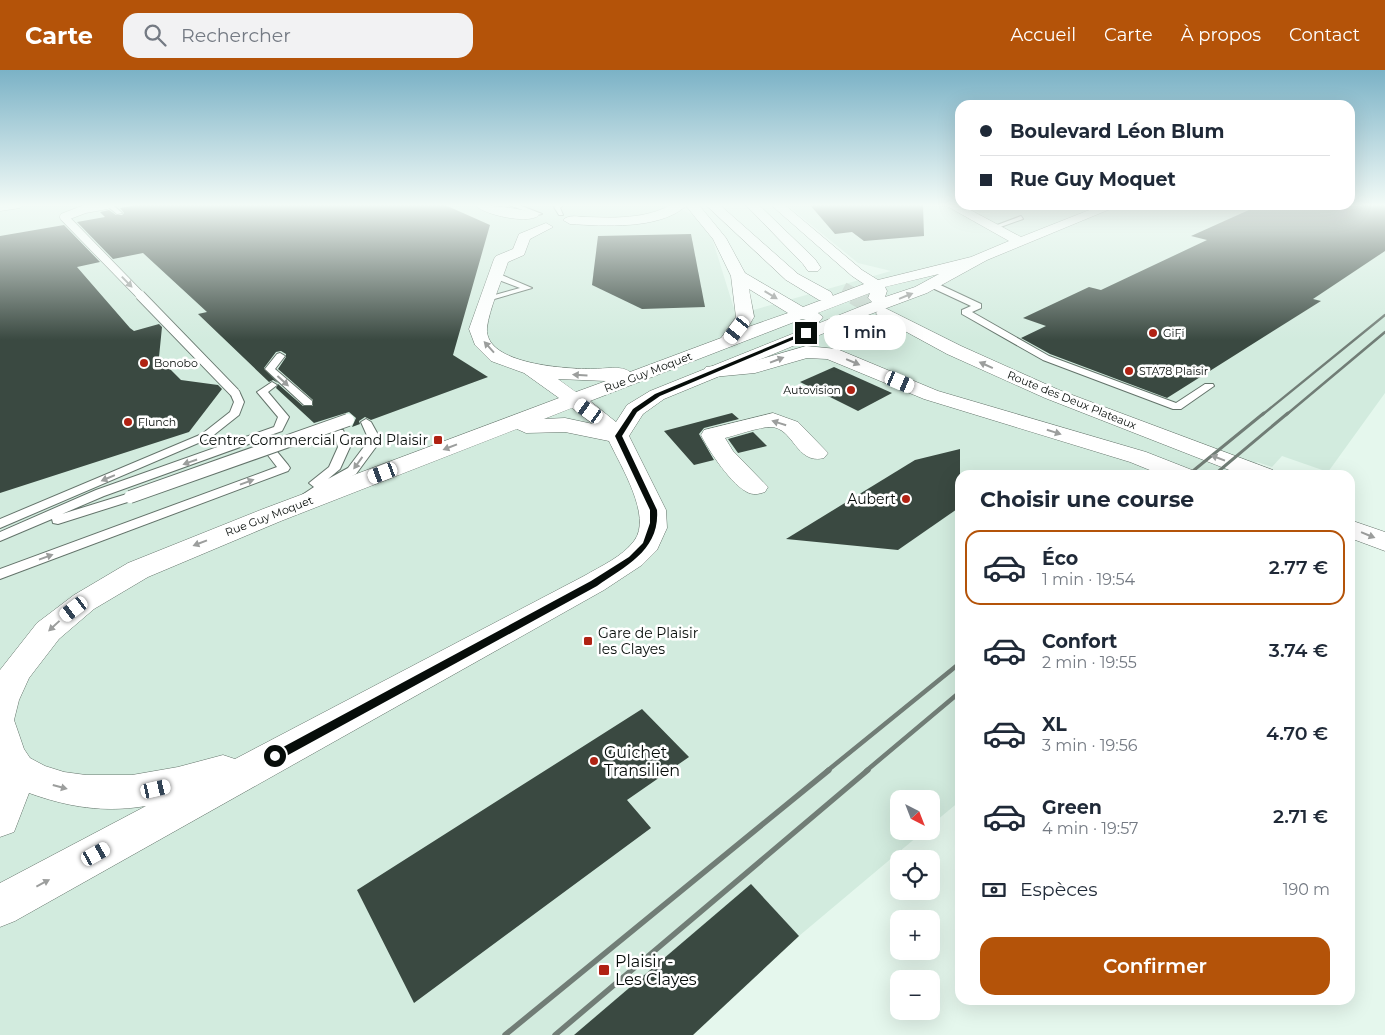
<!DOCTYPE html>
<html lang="fr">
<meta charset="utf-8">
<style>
:root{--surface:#fff;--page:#f2f2f3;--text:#1f2937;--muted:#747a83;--line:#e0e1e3;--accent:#b45309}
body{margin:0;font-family:Montserrat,sans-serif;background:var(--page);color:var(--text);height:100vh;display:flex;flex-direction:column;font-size:19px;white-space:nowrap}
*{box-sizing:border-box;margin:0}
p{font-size:16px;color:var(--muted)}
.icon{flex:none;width:28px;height:28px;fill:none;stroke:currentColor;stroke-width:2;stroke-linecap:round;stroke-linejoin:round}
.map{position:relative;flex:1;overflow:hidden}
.side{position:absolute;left:955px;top:400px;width:400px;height:535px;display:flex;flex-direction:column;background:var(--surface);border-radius:15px;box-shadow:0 5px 20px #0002}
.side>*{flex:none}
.top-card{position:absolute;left:955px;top:30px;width:400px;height:110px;border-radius:15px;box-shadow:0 5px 20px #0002;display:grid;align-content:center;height:110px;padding:0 25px;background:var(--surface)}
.needle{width:32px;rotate:138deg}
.tools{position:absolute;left:890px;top:720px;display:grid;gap:10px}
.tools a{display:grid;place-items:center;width:50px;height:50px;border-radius:10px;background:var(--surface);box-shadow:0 5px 20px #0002;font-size:25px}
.end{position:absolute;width:22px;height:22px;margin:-11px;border:6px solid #070d0a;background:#fff;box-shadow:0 0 0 2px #fff}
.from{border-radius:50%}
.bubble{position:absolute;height:35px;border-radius:15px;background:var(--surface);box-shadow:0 5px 20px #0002;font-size:16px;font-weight:600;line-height:35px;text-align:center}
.car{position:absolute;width:15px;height:30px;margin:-15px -8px;border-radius:6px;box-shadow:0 0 4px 1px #0007;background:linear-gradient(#fff 24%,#345 0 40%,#fff 0 76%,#345 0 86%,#fff 0)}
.top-card b{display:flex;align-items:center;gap:18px;height:48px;font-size:19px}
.top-card b+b{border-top:1px solid var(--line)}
.top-card i{width:12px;height:12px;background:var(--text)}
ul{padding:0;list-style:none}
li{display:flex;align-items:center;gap:15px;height:75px;margin:0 10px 8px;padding:0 15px;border:2px solid transparent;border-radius:15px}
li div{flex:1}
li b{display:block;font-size:19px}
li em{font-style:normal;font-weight:600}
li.on{border-color:var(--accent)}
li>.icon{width:45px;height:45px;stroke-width:1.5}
h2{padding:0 25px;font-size:22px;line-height:60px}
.pay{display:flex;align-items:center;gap:12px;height:55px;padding:0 25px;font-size:19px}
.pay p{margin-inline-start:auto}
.primary-button{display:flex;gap:10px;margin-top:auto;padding:10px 25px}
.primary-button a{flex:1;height:58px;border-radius:15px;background:var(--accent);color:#fff;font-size:20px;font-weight:600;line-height:58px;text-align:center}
header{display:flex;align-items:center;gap:30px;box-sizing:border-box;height:70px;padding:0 25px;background:var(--accent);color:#fff}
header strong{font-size:24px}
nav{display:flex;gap:28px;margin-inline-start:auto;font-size:18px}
.search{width:350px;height:45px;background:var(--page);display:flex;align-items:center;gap:12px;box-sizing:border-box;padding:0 18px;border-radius:15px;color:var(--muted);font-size:19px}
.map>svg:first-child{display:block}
.built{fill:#d2ebde}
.building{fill:#3a4941}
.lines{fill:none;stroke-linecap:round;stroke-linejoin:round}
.primary-tunnel-far1{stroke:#c4d4cb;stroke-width:14;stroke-dasharray:14 8;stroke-linecap:butt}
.primary-tunnel{stroke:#c4d4cb;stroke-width:19;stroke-dasharray:19 9;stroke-linecap:butt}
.lane-casing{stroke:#64746b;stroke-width:2}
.street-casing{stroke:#64746b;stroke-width:1}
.primary-casing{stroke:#64746b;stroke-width:1}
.lane{fill:#fff;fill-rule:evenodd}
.street{fill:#fff;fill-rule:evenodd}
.primary{fill:#fff;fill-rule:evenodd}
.rail-far3{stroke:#717d76;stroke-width:2.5}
.rail-far2{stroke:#717d76;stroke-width:3}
.rail-far1{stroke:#717d76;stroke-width:4.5}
.rail{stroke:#717d76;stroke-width:5.5}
.lane-bridge-far2-casing{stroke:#64746b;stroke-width:9;stroke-linecap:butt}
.lane-bridge-far1-casing{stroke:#64746b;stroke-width:11;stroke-linecap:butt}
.lane-bridge-casing{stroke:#64746b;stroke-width:14;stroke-linecap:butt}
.lane-bridge-far2{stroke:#fff;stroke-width:8}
.lane-bridge-far1{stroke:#fff;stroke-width:9}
.lane-bridge{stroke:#fff;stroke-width:12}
.oneway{fill:#9c9e9d}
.route{fill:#070d0a}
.poi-dot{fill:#b02213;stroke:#fff;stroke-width:2}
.labels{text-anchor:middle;stroke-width:5;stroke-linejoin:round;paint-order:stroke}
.far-poi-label{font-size:11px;fill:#070d0a;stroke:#fff;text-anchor:start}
.far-street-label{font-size:11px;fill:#070d0a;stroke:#fff}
.poi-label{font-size:14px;fill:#070d0a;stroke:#fff;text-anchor:end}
.near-poi-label{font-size:16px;fill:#070d0a;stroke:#fff;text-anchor:start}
</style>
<header>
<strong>Carte</strong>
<div class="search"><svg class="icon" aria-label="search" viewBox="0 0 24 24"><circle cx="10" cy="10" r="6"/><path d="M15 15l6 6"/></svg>Rechercher</div>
<nav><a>Accueil</a><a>Carte</a><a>À propos</a><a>Contact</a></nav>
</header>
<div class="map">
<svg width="1385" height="965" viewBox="0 0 1385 965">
<rect width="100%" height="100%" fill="#e5f7ed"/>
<polygon class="built" points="0,135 672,135 707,152 736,245 891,201 858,193 787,135 1385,135 1385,323 1328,402 1282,386 1272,397 1257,392 1242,405 960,405 960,731 931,755 931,729 899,729 899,761 924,761 799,866 693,965 0,965"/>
<g class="building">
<polygon points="137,135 445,135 490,155 453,285 488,307 371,350 365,347 359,351 360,354 352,357 356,348 349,342 314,353 276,318 278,314 303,336 313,336 313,330 278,299 286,287 286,284 281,281 276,282 264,298 278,313 273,310 269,312 198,244 207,242 143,183 113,189 77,152 105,147 100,142 109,140 116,145 122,145 124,143 120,138"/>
<polygon points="810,135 923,135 924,166 864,171 852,162 835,164"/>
<polygon points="1260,135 1385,135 1385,181 1313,229 1321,231 1167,328 1050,284 1021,268 1046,256 1023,248 1089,217 1101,220 1207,170 1191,166"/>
<polygon points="64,155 100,192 77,197 130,258 134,261 159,254 162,257 159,287 171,300 181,310 218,315 222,319 189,362 0,423 0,166"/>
<polygon points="691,164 705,237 642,239 592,215 598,166"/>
<polygon points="834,297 892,323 858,341 800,312"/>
<polygon points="732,343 739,349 704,358 699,364 714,390 694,395 664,361"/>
<polygon points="753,362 767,376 738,383 728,369"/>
<polygon points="960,379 960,437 898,480 786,469 915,390"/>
<polygon points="642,639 689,687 627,730 651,758 414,933 357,820"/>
<polygon points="751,814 799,866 693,965 574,965"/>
</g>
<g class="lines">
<polyline class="primary-tunnel-far1" points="843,219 856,226"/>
<polyline class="primary-tunnel" points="854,225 885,243"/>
<defs>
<g id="lane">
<polygon points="106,135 113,135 122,143 117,144"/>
<polygon points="509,135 519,135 542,144 537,145"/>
<polygon points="556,135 563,135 560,138 563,145 559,145 554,137"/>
<polygon points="1021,146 1023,149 992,160 989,158"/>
<polygon points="491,203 497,203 532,218 484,232 484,228 520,218 491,207"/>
<polygon points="928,212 934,212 981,234 981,238 972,242 1049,286 1176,333 1205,314 1213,314 1214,316 1181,339 1173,339 1043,290 962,244 962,240 971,236 928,216"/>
<polygon points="280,283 285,286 275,299 312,331 312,335 304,335 265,299 277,284"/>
<polygon points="272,312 277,315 268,322 289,347 282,361 265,367 288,395 290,398 288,401 0,509 0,499 277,397 257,371 104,426 62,444 130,423 134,424 136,427 134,430 58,454 53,453 52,449 0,471 0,462 96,420 274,357 278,347 257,322"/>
<polygon points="235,320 239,321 244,332 239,345 210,368 0,458 0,449 202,364 230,342 234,332 230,323"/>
<polygon points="366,349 371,352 381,370 356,404 312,428 304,428 302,425 314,417 309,413 329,397 338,377 333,362 335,360 343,360 350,377 340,399 328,409 348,398 369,370 361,352"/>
</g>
<g id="street">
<path d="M475 135C485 135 533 139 539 145 530 155 483 145 475 135Z"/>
<path d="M671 135H699L726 168 745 203 803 237 864 214 852 206 771 135H785L862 200 878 210 971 187 1009 171 945 135H961L1021 167 1102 135H1120L987 190 927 223 868 245 664 329 643 344 629 366 666 440 667 458 657 480 642 495 604 520 15 851 0 857V813L146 736C104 743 68 737 29 723L14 762 0 767V600L37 553 74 525 128 493 263 439 559 328 524 303 491 291 475 275 469 259 494 189 496 186 513 179 519 164 546 153 553 157 530 169 524 185 508 192C502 210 489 240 487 258 484 295 569 299 593 299 604 299 622 295 630 302L721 268 736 247 731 206 713 169 686 136C659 160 604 156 570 154L563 150C569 144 578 147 586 147 614 148 645 149 671 135ZM939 204 915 217 885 227 887 221 885 217ZM749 219 788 243 748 257 754 247ZM870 223 868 228 872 232 650 321 627 335 616 352 590 331 802 249 814 252 820 251 823 247 818 243ZM558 309 606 311 576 322ZM572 338 593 354 565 348 544 349ZM517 359 526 363 565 362 609 371C620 395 653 447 634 471 622 487 601 496 584 506L235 689 223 685 178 697 132 705H86L64 702 45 696 30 688 24 679 14 650 19 630 29 608 59 569 94 539 148 507 281 451Z"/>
<path d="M773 343 798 352 828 383 824 388C796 395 794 358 771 357 759 357 737 365 725 368L733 381 768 417 765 422C759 424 755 425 749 423 732 416 709 381 701 365L704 360Z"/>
</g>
<g id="primary">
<polygon points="0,135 22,135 20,138 0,141"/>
<polygon points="706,135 720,135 798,204 831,222 833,226 831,230 819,230 786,210"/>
<polygon points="746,135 759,135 815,189 821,198 818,201 808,201 803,194"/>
<polygon points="885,238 961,276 1059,320 1273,400 1276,405 1242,405 1045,328 947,284 879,247 876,243 879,239"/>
<polygon points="806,276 837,279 938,321 1146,382 1192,400 1195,405 1162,405 1130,392 924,329 827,289 807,288 755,303 713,307 706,305 703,301 706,297 754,291"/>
<polygon points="1350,450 1385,462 1385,481 1350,468"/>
</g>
</defs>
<use href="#lane" class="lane-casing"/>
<use href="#street" class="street-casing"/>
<use href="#primary" class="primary-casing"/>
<use href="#lane" class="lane"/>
<use href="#street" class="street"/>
<use href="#primary" class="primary"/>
<g class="rail-far3">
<polyline points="1262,345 1385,245"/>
<polyline points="1286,345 1385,262"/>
</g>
<g class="rail-far2">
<polyline points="1188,405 1264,343"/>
<polyline points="1214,405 1288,343"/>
</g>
<g class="rail-far1">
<polyline points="827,701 960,593"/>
<polyline points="866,701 960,622"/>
</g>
<g class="rail">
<polyline points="505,965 829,700"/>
<polyline points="555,965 868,700"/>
</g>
<defs>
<polyline id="lane-bridge-far2" points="107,135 85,139 64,147 141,226"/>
<polyline id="lane-bridge-far1" points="140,225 235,323"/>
<polyline id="lane-bridge" points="130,427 348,350"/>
</defs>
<use href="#lane-bridge-far2" class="lane-bridge-far2-casing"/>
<use href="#lane-bridge-far1" class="lane-bridge-far1-casing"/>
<use href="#lane-bridge" class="lane-bridge-casing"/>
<use href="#lane-bridge-far2" class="lane-bridge-far2"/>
<use href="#lane-bridge-far1" class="lane-bridge-far1"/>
<use href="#lane-bridge" class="lane-bridge"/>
</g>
<defs><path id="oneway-solid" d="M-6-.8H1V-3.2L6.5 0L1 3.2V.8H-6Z" transform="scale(1.25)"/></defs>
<g class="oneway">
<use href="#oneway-solid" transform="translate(127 212) rotate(46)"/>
<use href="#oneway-solid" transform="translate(771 225) rotate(31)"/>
<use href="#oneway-solid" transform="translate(906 226) rotate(-22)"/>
<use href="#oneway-solid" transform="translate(489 277) rotate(-132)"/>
<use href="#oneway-solid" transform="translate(777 290) rotate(-21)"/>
<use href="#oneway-solid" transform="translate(853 292) rotate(23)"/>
<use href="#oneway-solid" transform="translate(986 295) rotate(-156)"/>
<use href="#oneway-solid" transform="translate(580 305) rotate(-177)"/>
<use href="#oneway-solid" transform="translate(283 311) rotate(42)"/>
<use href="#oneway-solid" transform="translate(779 353) rotate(-163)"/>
<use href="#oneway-solid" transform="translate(1054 362) rotate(17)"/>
<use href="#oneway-solid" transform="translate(450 377) rotate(159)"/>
<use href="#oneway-solid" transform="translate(1218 388) rotate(-159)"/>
<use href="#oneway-solid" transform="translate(190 392) rotate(161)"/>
<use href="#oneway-solid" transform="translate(358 393) rotate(126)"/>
<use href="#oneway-solid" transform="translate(108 408) rotate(157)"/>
<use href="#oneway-solid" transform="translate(247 412) rotate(-20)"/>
<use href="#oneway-solid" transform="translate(1368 465) rotate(22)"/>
<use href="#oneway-solid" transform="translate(200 473) rotate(159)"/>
<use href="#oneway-solid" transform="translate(46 487) rotate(-20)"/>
<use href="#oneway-solid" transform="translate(54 556) rotate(137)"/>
<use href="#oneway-solid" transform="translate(60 717) rotate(15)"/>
<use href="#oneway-solid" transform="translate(43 813) rotate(-28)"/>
</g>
<linearGradient id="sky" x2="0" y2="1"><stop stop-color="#7bb2c6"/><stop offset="0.5" stop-color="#f3fbf7"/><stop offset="1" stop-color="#f3fbf7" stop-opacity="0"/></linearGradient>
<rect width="1385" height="270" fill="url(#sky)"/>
<path class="route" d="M804 262 809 263 660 326 637 342 622 366 657 440C660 480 626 496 597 516L279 690H272V683L591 511 629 487 643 473 650 453V440L615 366 633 339 655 324Z"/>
<g class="poi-dot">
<circle cx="1153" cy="263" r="5"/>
<circle cx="144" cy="293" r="5"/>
<circle cx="1129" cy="301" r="5"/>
<circle cx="851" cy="320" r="5"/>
<circle cx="128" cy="352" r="5"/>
<rect x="433" y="365" width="10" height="10" rx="2.5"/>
<circle cx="906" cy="429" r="5"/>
<rect x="583" y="566" width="10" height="10" rx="2.5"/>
<circle cx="594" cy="691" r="5"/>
<rect x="598" y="894" width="12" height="12" rx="2.5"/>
</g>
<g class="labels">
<g class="far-poi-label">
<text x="1163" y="267">GiFi</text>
<text x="154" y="297">Bonobo</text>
<text x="1139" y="305">STA78 Plaisir</text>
<text x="841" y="324" text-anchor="end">Autovision</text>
<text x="138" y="356">Flunch</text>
</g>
<g class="far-street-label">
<text transform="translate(648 302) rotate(-21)" y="4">Rue Guy Moquet</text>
<text transform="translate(1072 330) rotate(22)" y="4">Route des Deux Plateaux</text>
<text transform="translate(269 446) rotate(-21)" y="4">Rue Guy Moquet</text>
</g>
<g class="poi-label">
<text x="428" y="375">Centre Commercial Grand Plaisir</text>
<text x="896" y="434">Aubert</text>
<text x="598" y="568" text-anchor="start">Gare de Plaisir<tspan x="598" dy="16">les Clayes</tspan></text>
</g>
<g class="near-poi-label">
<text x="604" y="688">Guichet<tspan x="604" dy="18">Transilien</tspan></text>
<text x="615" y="897">Plaisir -<tspan x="615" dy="18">Les Clayes</tspan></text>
</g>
</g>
</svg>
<div class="tools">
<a><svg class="needle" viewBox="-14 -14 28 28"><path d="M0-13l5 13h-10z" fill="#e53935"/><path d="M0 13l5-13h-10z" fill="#747a83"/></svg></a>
<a><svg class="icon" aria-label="locate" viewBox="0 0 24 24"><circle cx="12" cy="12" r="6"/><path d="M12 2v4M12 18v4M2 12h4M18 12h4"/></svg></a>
<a>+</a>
<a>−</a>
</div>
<i class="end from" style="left:275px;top:686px"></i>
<i class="end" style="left:806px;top:263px"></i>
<div class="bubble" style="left:824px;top:245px;width:82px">1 min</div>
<i class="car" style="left:737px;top:260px;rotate:219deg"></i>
<i class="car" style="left:900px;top:312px;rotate:113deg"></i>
<i class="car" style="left:589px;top:341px;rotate:305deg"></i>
<i class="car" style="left:383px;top:403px;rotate:249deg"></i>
<i class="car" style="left:74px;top:539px;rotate:233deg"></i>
<i class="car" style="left:156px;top:719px;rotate:77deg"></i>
<i class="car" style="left:96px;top:784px;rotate:61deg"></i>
<div class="top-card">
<b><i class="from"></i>Boulevard Léon Blum</b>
<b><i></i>Rue Guy Moquet</b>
</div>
<section class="side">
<h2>Choisir une course</h2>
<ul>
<li class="on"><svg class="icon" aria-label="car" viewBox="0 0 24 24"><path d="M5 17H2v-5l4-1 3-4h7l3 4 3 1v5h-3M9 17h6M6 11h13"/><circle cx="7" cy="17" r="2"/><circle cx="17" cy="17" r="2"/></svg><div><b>Éco</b><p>1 min · 19:54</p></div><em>2.77 €</em></li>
<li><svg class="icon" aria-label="car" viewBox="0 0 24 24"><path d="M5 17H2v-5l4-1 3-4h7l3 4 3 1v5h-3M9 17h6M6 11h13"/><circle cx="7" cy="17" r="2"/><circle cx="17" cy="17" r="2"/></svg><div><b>Confort</b><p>2 min · 19:55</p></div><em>3.74 €</em></li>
<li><svg class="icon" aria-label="car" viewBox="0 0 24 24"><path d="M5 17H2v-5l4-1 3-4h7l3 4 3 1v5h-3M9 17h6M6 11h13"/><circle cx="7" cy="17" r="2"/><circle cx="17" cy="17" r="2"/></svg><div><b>XL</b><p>3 min · 19:56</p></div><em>4.70 €</em></li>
<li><svg class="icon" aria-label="car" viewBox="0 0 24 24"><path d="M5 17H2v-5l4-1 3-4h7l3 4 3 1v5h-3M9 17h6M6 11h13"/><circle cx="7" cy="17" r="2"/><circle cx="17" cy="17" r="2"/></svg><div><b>Green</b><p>4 min · 19:57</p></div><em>2.71 €</em></li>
</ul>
<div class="pay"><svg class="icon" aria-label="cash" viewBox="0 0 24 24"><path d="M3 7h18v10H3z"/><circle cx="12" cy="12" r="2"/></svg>Espèces<p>190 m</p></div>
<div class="primary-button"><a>Confirmer</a></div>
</section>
</div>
